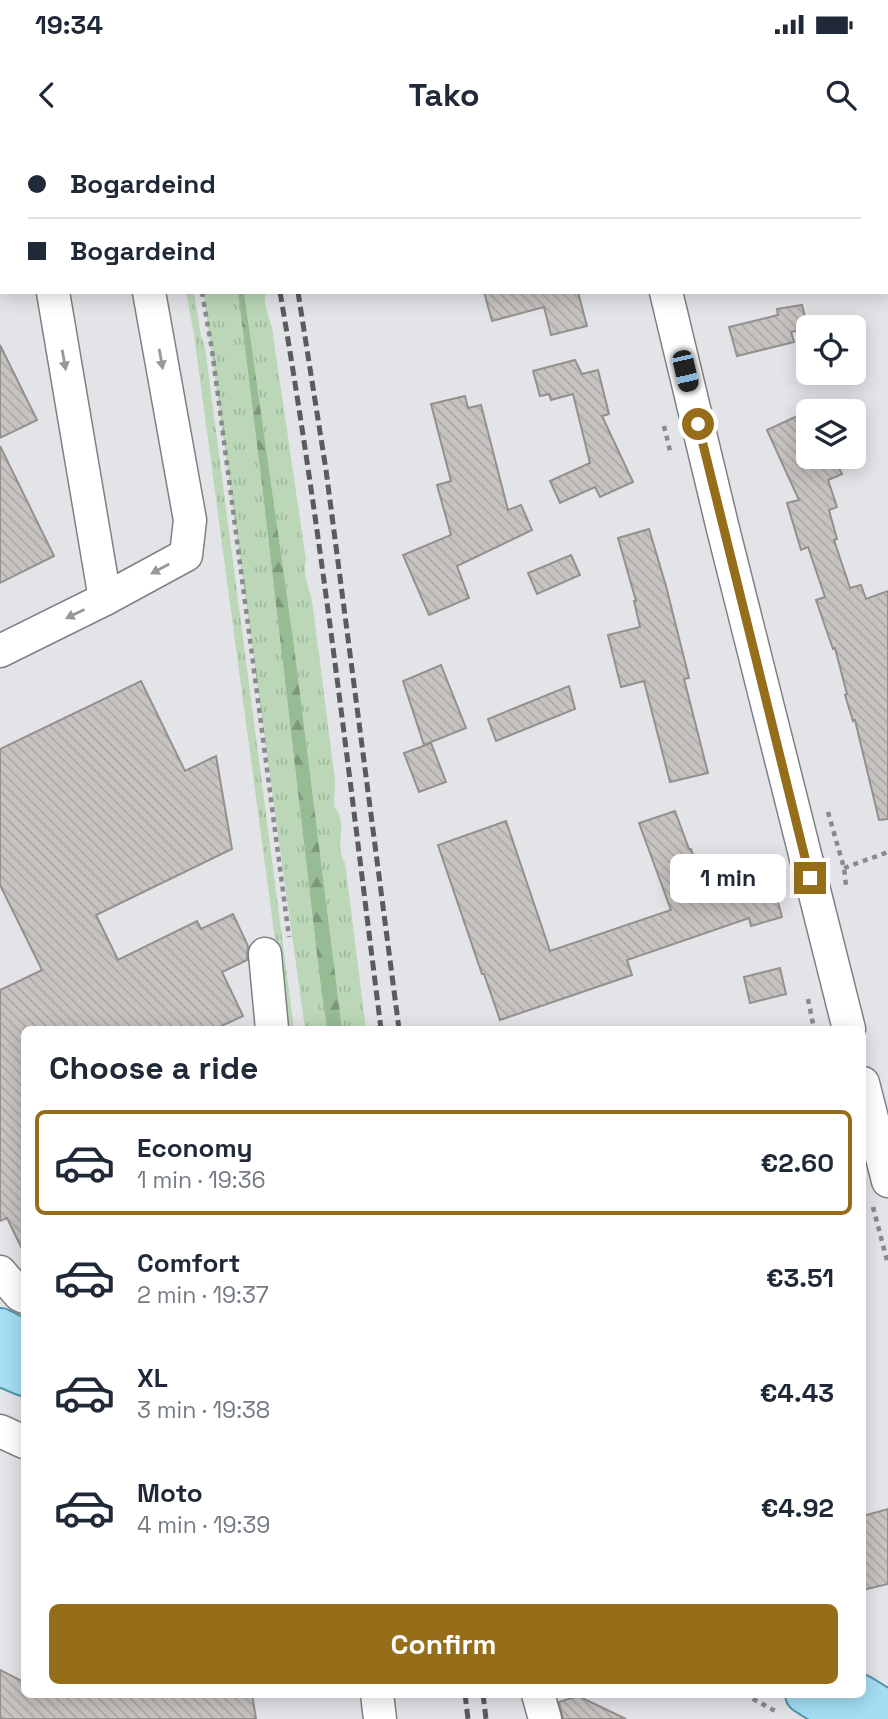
<!DOCTYPE html>
<meta charset="utf-8">
<style>
:root{--surface:#fff;--page:#f6f6f7;--text:#1f2937;--muted:#747a83;--line:#e0e1e3;--accent:#966e19}
body{margin:0;font-family:"Space Grotesk",sans-serif;background:var(--page);color:var(--text);height:100vh;display:flex;flex-direction:column;font-size:26px;white-space:nowrap}
*{box-sizing:border-box;margin:0}
p{font-size:23px;color:var(--muted)}
.icon{flex:none;width:38px;height:38px;fill:none;stroke:currentColor;stroke-width:2;stroke-linecap:round;stroke-linejoin:round}
.map{position:relative;flex:1;overflow:hidden}
.details{position:absolute;left:21px;top:886px;width:845px;height:672px;display:flex;flex-direction:column;background:var(--surface);border-radius:10px;box-shadow:0 4px 18px #0003}
.details>*{flex:none}
.banner{position:absolute;left:0px;top:0px;width:889px;height:154px;box-shadow:0 4px 18px #0003;display:grid;align-content:center;height:154px;padding:0 28px;background:var(--surface)}
.fabs{position:absolute;left:796px;top:175px;display:grid;gap:14px}
.fabs a{display:grid;place-items:center;width:70px;height:70px;border-radius:10px;background:var(--surface);box-shadow:0 4px 18px #0003;font-size:35px}
.end{position:absolute;width:32px;height:32px;margin:-16px;border:9px solid #966e19;background:#fff;box-shadow:0 0 0 4px #fff}
.from{border-radius:50%}
.bubble{position:absolute;height:49px;border-radius:10px;background:var(--surface);box-shadow:0 4px 18px #0003;font-size:23px;font-weight:600;line-height:49px;text-align:center}
.car{position:absolute;width:21px;height:42px;margin:-21px -10px;border-radius:9px;box-shadow:0 0 5px 2px #0007;background:linear-gradient(#222 24%,#8ab4d8 0 40%,#222 0 76%,#8ab4d8 0 86%,#222 0)}
.banner b{display:flex;align-items:center;gap:24px;height:66px;font-size:26px}
.banner b+b{border-top:2px solid var(--line)}
.banner i{width:18px;height:18px;background:var(--text)}
ul{padding:0;list-style:none}
li{display:flex;align-items:center;gap:21px;height:105px;margin:0 14px 10px;padding:0 14px;border:4px solid transparent;border-radius:10px}
li div{flex:1}
li b{display:block;font-size:26px}
li em{font-style:normal;font-weight:600}
li.active{border-color:var(--accent)}
li>.icon{width:63px;height:63px;stroke-width:1.5}
h2{padding:0 28px;font-size:32px;line-height:84px}
.cta{display:flex;gap:14px;margin-top:auto;padding:14px 28px}
.cta a{flex:1;height:80px;border-radius:10px;background:var(--accent);color:#fff;font-size:28px;font-weight:600;line-height:80px;text-align:center}
.status{display:flex;justify-content:space-between;align-items:center;height:49px;padding:0 35px;background:var(--surface);direction:ltr}
.status svg{height:19px;fill:currentColor}
header{display:flex;justify-content:space-between;align-items:center;height:91px;padding:0 28px;background:var(--surface);font-size:32px;font-weight:600}
.map>svg:first-child{display:block}
.grass{fill:url(#grass-tufts)}
.forest{fill:url(#forest-firs)}
.building{fill:url(#building-back-hatch);stroke:#94908e;stroke-width:2}
.lines{fill:none;stroke-linecap:round;stroke-linejoin:round}
.minor-casing{stroke:#7e8083;stroke-width:35}
.major-casing{stroke:#5393aa;stroke-width:42}
.path{stroke:#888a8d;stroke-width:4.5;stroke-dasharray:5 5;stroke-linecap:butt}
.minor{stroke:#fff;stroke-width:32}
.major{stroke:#a3def2;stroke-width:38}
.rail{stroke:#5a5b5e;stroke-width:5;stroke-dasharray:10 5;stroke-linecap:butt}
.oneway{fill:#979898}
.route{stroke:#966e19;stroke-width:9}
</style>
<div class="status"><b>19:34</b><svg viewBox="0 0 49 12"><path d="M0 12V9h3v3zM5 12V6h3v6zM10 12V3h3v9zM15 12V0h3v12zM26 1h20v11H26zM47 4h2v5h-2z"/></svg></div>
<header><svg class="icon" aria-label="back" viewBox="0 0 24 24"><path d="M15 5l-7 7 7 7"/></svg>Tako<svg class="icon" aria-label="search" viewBox="0 0 24 24"><circle cx="10" cy="10" r="6"/><path d="M15 15l6 6"/></svg></header>
<div class="map">
<svg width="888" height="1579" viewBox="0 0 888 1579">
<defs>
<pattern id="grass-tufts" width="24" height="20" patternUnits="userSpaceOnUse" patternTransform="scale(1.75)"><rect width="24" height="20" fill="#bbd7b7"/><path d="M3 7l-1-3M5 7V3M7 7l1-3M15 17l-1-3M17 17v-4M19 17l1-3" fill="none" stroke="#a1b99e"/></pattern>
<pattern id="forest-firs" width="22" height="20" patternUnits="userSpaceOnUse" patternTransform="scale(1.75)"><rect width="22" height="20" fill="#97bb93"/><path d="M5 1l3.5 6h-7zM16 11l3.5 6h-7z" fill="#7c9879"/></pattern>
<pattern id="building-back-hatch" width="6" height="6" patternUnits="userSpaceOnUse" patternTransform="scale(1.75)"><rect width="6" height="6" fill="#c7c3c1"/><path d="M-1 5l2 2M0 0l6 6M5-1l2 2" fill="none" stroke="#aba8a6"/></pattern>
</defs>
<rect width="100%" height="100%" fill="#e2e4e8"/>
<g class="grass">
<polygon points="186,152 194,152 201,196 205,207 294,889 287,889 194,195"/>
<polygon points="203,152 238,152 262,345 320,840 327,889 305,889"/>
<path d="M244 152H265V164L272 188 306 420C302 433 309 447 312 461L335 640 334 666C344 678 341 692 340 706 340 712 342 718 345 723L366 889H342L294 506Z"/>
</g>
<polygon class="forest" points="238,152 244,152 294,506 342,889 327,889 320,840 262,345"/>
<g class="building">
<polygon points="484,152 578,152 587,186 551,195 544,167 492,181"/>
<polygon points="802,165 808,188 791,192 794,202 737,216 729,187 778,175 777,169"/>
<polygon points="0,205 37,280 0,298"/>
<polygon points="575,220 582,234 598,230 609,274 602,276 633,342 600,357 595,347 560,363 550,341 590,323 573,254 551,260 549,254 540,256 533,231"/>
<polygon points="465,256 468,268 481,265 508,370 521,365 532,390 457,426 469,458 429,475 403,415 451,395 437,345 451,341 431,264"/>
<polygon points="808,271 808,317 833,317 842,334 828,340 837,367 829,370 837,399 834,400 850,448 861,445 866,459 888,451 888,679 879,680 855,580 853,581 845,555 847,554 835,508 833,509 816,460 825,457 808,407 801,410 787,363 799,360 767,290"/>
<polygon points="0,306 54,416 0,443"/>
<polygon points="649,389 666,446 689,538 684,539 708,633 670,642 644,541 621,547 608,495 640,487 634,461 636,461 618,398"/>
<polygon points="571,415 580,435 537,454 528,433"/>
<polygon points="441,525 466,588 424,605 403,541"/>
<polygon points="141,541 185,631 216,616 232,709 96,775 118,820 197,781 201,789 233,774 248,806 247,820 222,832 243,876 215,889 24,889 24,1113 7,1078 0,1081 0,850 42,830 0,745 0,609"/>
<polygon points="569,546 575,569 496,601 488,579"/>
<polygon points="431,603 446,642 419,652 404,613"/>
<polygon points="675,671 689,709 691,709 710,761 773,744 782,777 751,786 749,778 627,820 632,835 500,880 484,834 482,834 438,705 506,681 550,811 671,770 639,683"/>
<polygon points="780,828 786,854 750,863 744,837"/>
<polygon points="888,1369 888,1444 863,1450 863,1376"/>
<polygon points="0,1530 24,1542 24,1554 252,1554 256,1579 0,1579"/>
<polygon points="578,1556 626,1579 563,1579 559,1562"/>
</g>
<g class="lines">
<defs>
<g id="minor">
<polyline points="101,0 109,2"/>
<polyline points="632,0 633,2"/>
<polyline points="0,37 2,36"/>
<polyline points="0,88 2,89"/>
<polyline points="666,152 723,389 849,889"/>
<polyline points="105,459 186,415 190,380 149,152"/>
<polyline points="0,511 105,459 53,152"/>
<polyline points="265,814 272,889"/>
<polyline points="863,943 888,1041"/>
<polyline points="0,1132 20,1155 24,1157"/>
<polyline points="0,1291 24,1302"/>
<polyline points="377,1554 380,1579"/>
<polyline points="538,1554 545,1579"/>
</g>
<g id="major">
<polyline points="0,1188 24,1200"/>
<polyline points="0,1226 24,1236"/>
<polyline points="805,1554 845,1579"/>
<polyline points="860,1554 888,1571"/>
</g>
</defs>
<use href="#minor" class="minor-casing"/>
<use href="#major" class="major-casing"/>
<g class="path">
<polyline points="176,0 176,2"/>
<polyline points="202,152 212,210 289,797"/>
<polyline points="664,286 671,315"/>
<polyline points="828,672 844,728 846,745"/>
<polyline points="844,728 888,712"/>
<polyline points="808,859 814,889"/>
<polyline points="873,1067 888,1124"/>
<polyline points="744,1554 777,1572"/>
</g>
<use href="#minor" class="minor"/>
<use href="#major" class="major"/>
<g class="rail">
<polyline points="251,0 252,2"/>
<polyline points="269,0 270,2"/>
<path d="M280 152C322 397 350 643 381 889"/>
<polyline points="298,152 326,330 399,889"/>
<polyline points="465,1554 468,1579"/>
<polyline points="483,1554 486,1579"/>
</g>
</g>
<defs><path id="oneway-solid" d="M-6-.8H1V-3.2L6.5 0L1 3.2V.8H-6Z" transform="scale(1.75)"/></defs>
<g class="oneway">
<use href="#oneway-solid" transform="translate(161 219) rotate(80)"/>
<use href="#oneway-solid" transform="translate(64 220) rotate(80)"/>
<use href="#oneway-solid" transform="translate(160 429) rotate(152)"/>
<use href="#oneway-solid" transform="translate(75 474) rotate(154)"/>
</g>
<g class="lines">
<polyline class="route" points="698,284 810,738"/>
</g>
</svg>
<div class="fabs">
<a><svg class="icon" aria-label="locate" viewBox="0 0 24 24"><circle cx="12" cy="12" r="6"/><path d="M12 2v4M12 18v4M2 12h4M18 12h4"/></svg></a>
<a><svg class="icon" aria-label="layers" viewBox="0 0 24 24"><path d="M12 4l9 5-9 5-9-5zM3 14l9 5 9-5"/></svg></a>
</div>
<i class="end from" style="left:698px;top:284px"></i>
<i class="end" style="left:810px;top:738px"></i>
<div class="bubble" style="left:670px;top:714px;width:116px">1 min</div>
<i class="car" style="left:685px;top:231px;rotate:167deg"></i>
<div class="banner">
<b><i class="from"></i>Bogardeind</b>
<b><i></i>Bogardeind</b>
</div>
<section class="details">
<h2>Choose a ride</h2>
<ul>
<li class="active"><svg class="icon" aria-label="car" viewBox="0 0 24 24"><path d="M5 17H2v-5l4-1 3-4h7l3 4 3 1v5h-3M9 17h6M6 11h13"/><circle cx="7" cy="17" r="2"/><circle cx="17" cy="17" r="2"/></svg><div><b>Economy</b><p>1 min · 19:36</p></div><em>€2.60</em></li>
<li><svg class="icon" aria-label="car" viewBox="0 0 24 24"><path d="M5 17H2v-5l4-1 3-4h7l3 4 3 1v5h-3M9 17h6M6 11h13"/><circle cx="7" cy="17" r="2"/><circle cx="17" cy="17" r="2"/></svg><div><b>Comfort</b><p>2 min · 19:37</p></div><em>€3.51</em></li>
<li><svg class="icon" aria-label="car" viewBox="0 0 24 24"><path d="M5 17H2v-5l4-1 3-4h7l3 4 3 1v5h-3M9 17h6M6 11h13"/><circle cx="7" cy="17" r="2"/><circle cx="17" cy="17" r="2"/></svg><div><b>XL</b><p>3 min · 19:38</p></div><em>€4.43</em></li>
<li><svg class="icon" aria-label="car" viewBox="0 0 24 24"><path d="M5 17H2v-5l4-1 3-4h7l3 4 3 1v5h-3M9 17h6M6 11h13"/><circle cx="7" cy="17" r="2"/><circle cx="17" cy="17" r="2"/></svg><div><b>Moto</b><p>4 min · 19:39</p></div><em>€4.92</em></li>
</ul>
<div class="cta"><a>Confirm</a></div>
</section>
</div>
